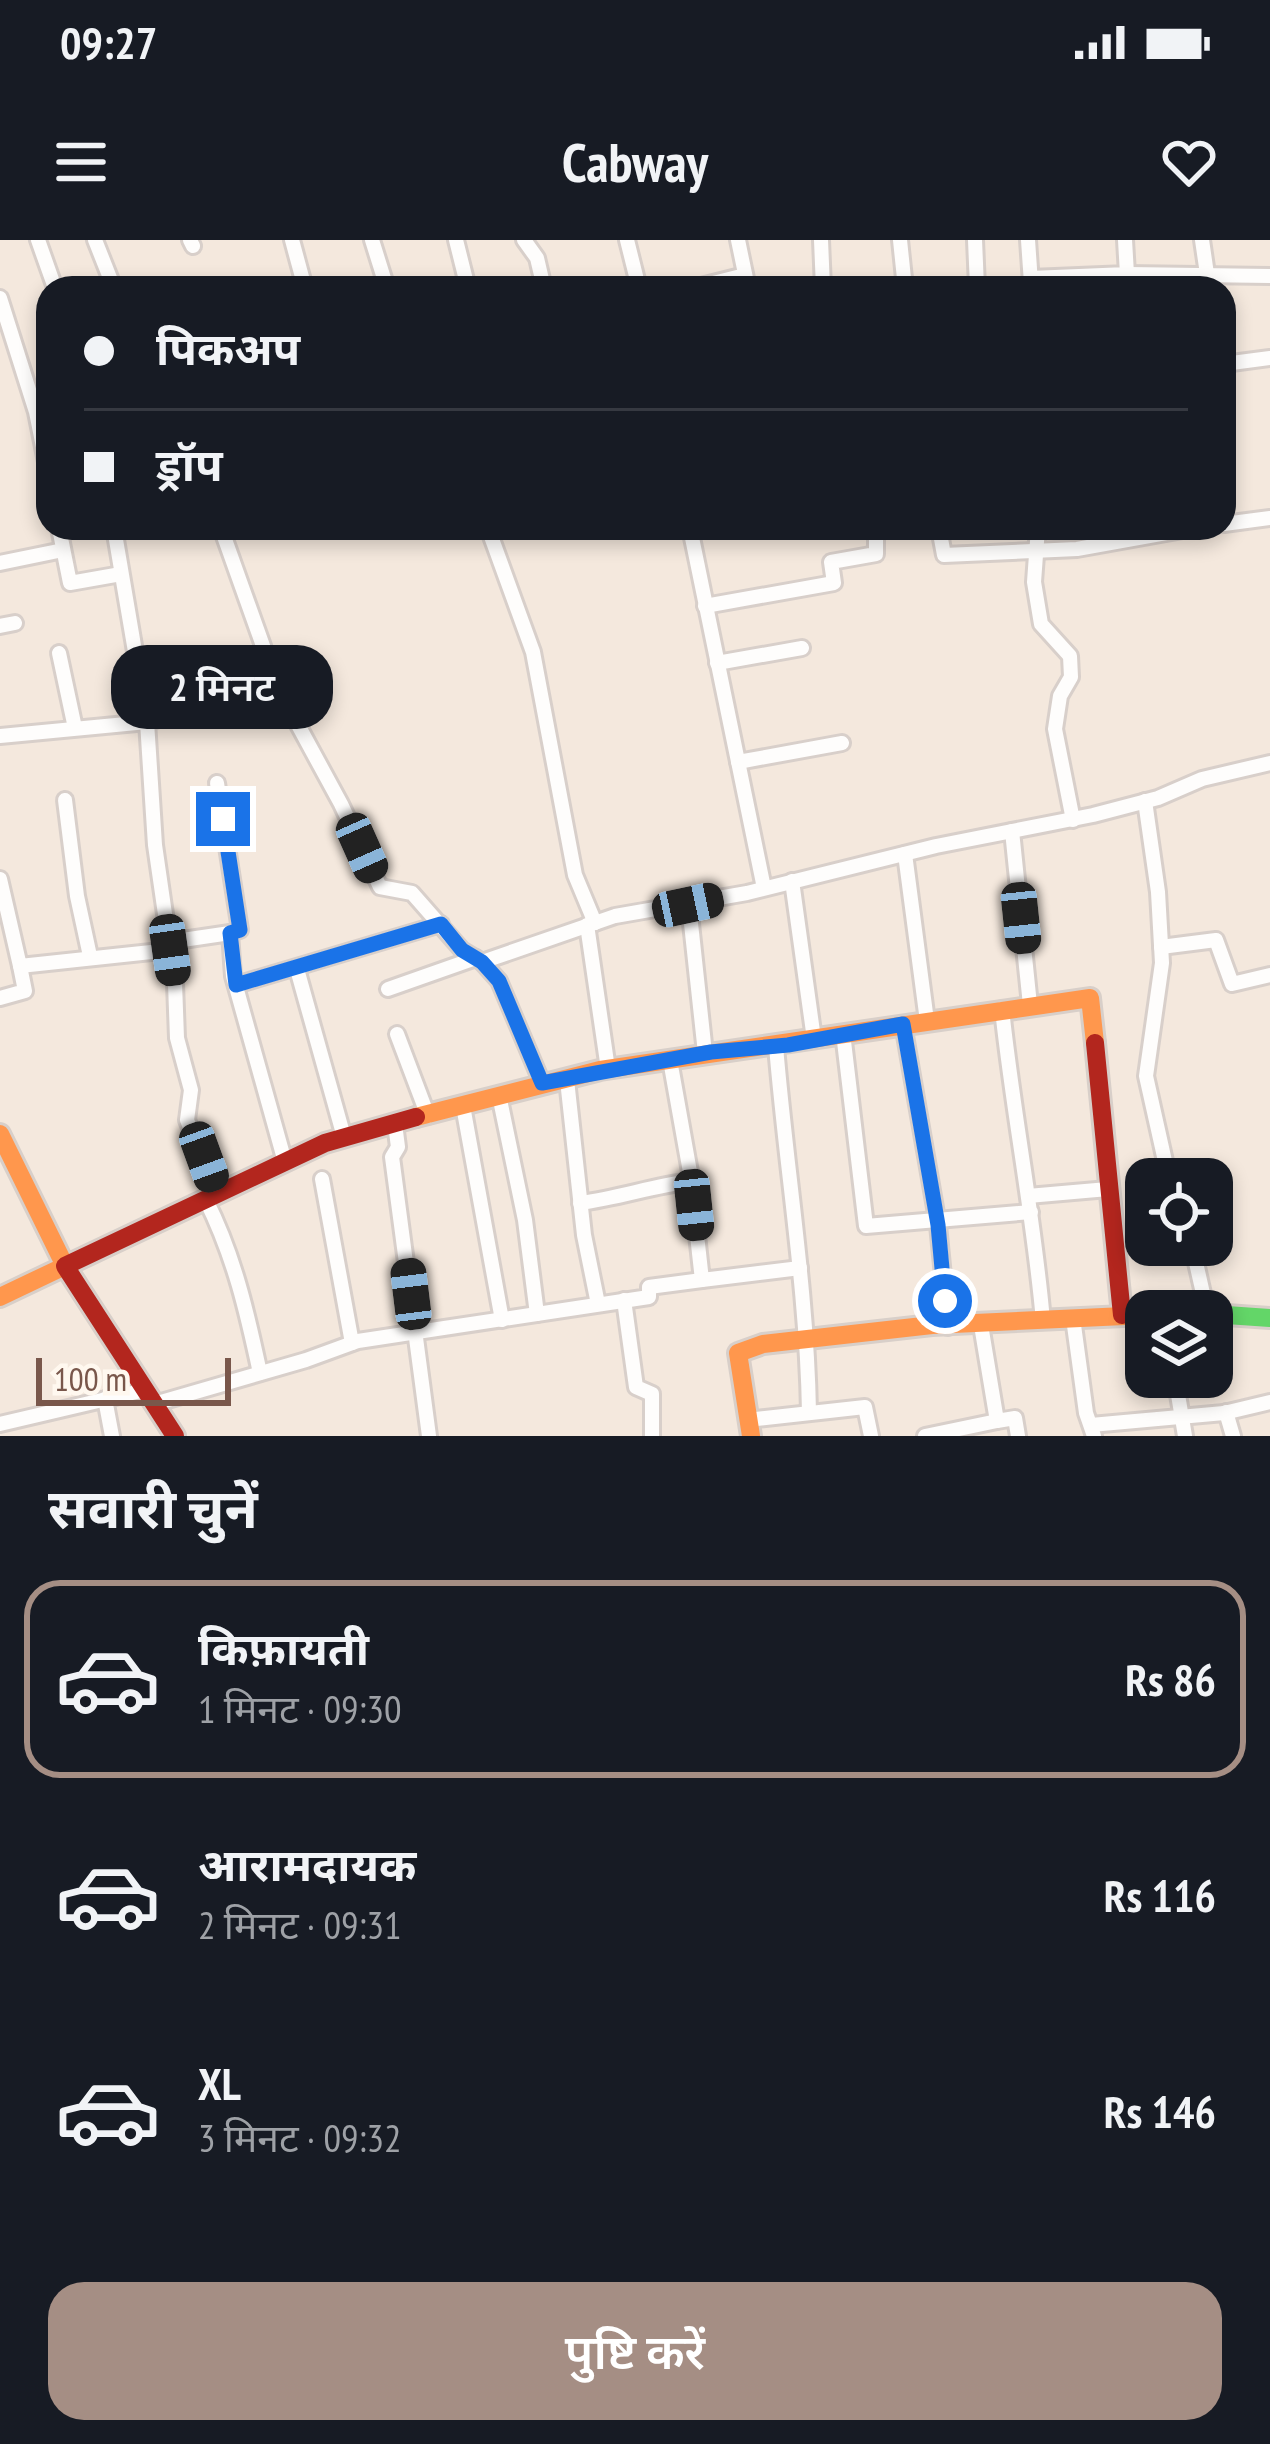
<!DOCTYPE html>
<html lang="hi">
<meta charset="utf-8">
<style>
:root{--surface:#171b24;--page:#20242c;--text:#f1f3f6;--muted:#9ea1a6;--line:#363941;--accent:#a58e84}
body{margin:0;font-family:"PT Sans Narrow","Noto Sans Devanagari",sans-serif;background:var(--page);color:var(--text);height:100vh;display:flex;flex-direction:column;font-size:45px;white-space:nowrap}
*{box-sizing:border-box;margin:0}
p{font-size:39px;color:var(--muted)}
.icon{flex:none;width:66px;height:66px;fill:none;stroke:currentColor;stroke-width:2;stroke-linecap:round;stroke-linejoin:round}
.map{position:relative;height:1196px;overflow:hidden}
.details{display:flex;flex-direction:column;background:var(--surface);flex:1}
.details>*{flex:none}
.guide{position:absolute;left:36px;top:36px;width:1200px;height:264px;border-radius:36px;box-shadow:0 6px 18px #0003;display:grid;align-content:center;height:264px;padding:0 48px;background:var(--surface)}
.fabs{position:absolute;left:1125px;top:918px;display:grid;gap:24px}
.fabs a{display:grid;place-items:center;width:108px;height:108px;border-radius:24px;background:var(--surface);box-shadow:0 6px 18px #0003;font-size:60px}
.scale{position:absolute;left:36px;bottom:30px;width:195px;box-sizing:border-box;padding-left:12px;border:6px solid #79574b;border-top:0;font-size:33px;line-height:42px;white-space:nowrap;color:#79574b;-webkit-text-stroke:9px #fff8ef;paint-order:stroke}
.end{position:absolute;width:54px;height:54px;margin:-27px;border:15px solid #1a73e8;background:#fff;box-shadow:0 0 0 6px #fff}
.from{border-radius:50%}
.bubble{position:absolute;height:84px;border-radius:36px;background:var(--surface);box-shadow:0 6px 18px #0003;font-size:39px;font-weight:600;line-height:84px;text-align:center}
.car{position:absolute;width:36px;height:72px;margin:-36px -18px;border-radius:15px;box-shadow:0 0 9px 3px #0007;background:linear-gradient(#222 24%,#8ab4d8 0 40%,#222 0 76%,#8ab4d8 0 86%,#222 0)}
.guide b{display:flex;align-items:center;gap:42px;height:114px;font-size:45px}
.guide b+b{border-top:3px solid var(--line)}
.guide i{width:30px;height:30px;background:var(--text)}
ul{padding:0;list-style:none}
li{display:flex;align-items:center;gap:36px;height:198px;margin:0 24px 18px;padding:0 24px;border:6px solid transparent;border-radius:36px}
li div{flex:1}
li b{display:block;font-size:45px}
li em{font-style:normal;font-weight:600}
li.on{border-color:var(--accent)}
li>.icon{width:108px;height:108px;stroke-width:1.5}
h2{padding:0 48px;font-size:54px;line-height:144px}
.primary-button{display:flex;gap:24px;margin-top:auto;padding:24px 48px}
.primary-button a{flex:1;height:138px;border-radius:36px;background:var(--accent);color:#fff;font-size:48px;font-weight:600;line-height:138px;text-align:center}
.status{display:flex;justify-content:space-between;align-items:center;height:84px;padding:0 60px;background:var(--surface);direction:ltr}
.status svg{height:33px;fill:currentColor}
header{display:flex;justify-content:space-between;align-items:center;height:156px;padding:0 48px;background:var(--surface);font-size:54px;font-weight:600}
.map>svg:first-child{display:block}
.residential{fill:#f4e8dd;fill-rule:evenodd}
.lines{fill:none;stroke-linecap:round;stroke-linejoin:round}
.street-casing{stroke:#d8cfca;stroke-width:20}
.fast-casing{stroke:#d8cfc9;stroke-width:24}
.slow-casing{stroke:#d8cfc9;stroke-width:24}
.jam-casing{stroke:#d8cfc9;stroke-width:24}
.street{stroke:#fefdfc;stroke-width:14}
.fast{stroke:#63d668;stroke-width:18}
.slow{stroke:#ff974d;stroke-width:18}
.jam{stroke:#b3261e;stroke-width:18}
.route{stroke:#1a73e8;stroke-width:15}
</style>
<div class="status"><b>09:27</b><svg viewBox="0 0 49 12"><path d="M0 12V9h3v3zM5 12V6h3v6zM10 12V3h3v9zM15 12V0h3v12zM26 1h20v11H26zM47 4h2v5h-2z"/></svg></div>
<header><svg class="icon" aria-label="menu" viewBox="0 0 24 24"><path d="M4 6h16M4 12h16M4 18h16"/></svg>Cabway<svg class="icon" aria-label="heart" viewBox="0 0 24 24"><path d="M12 20l-8-8c-3-5 5-10 8-4 3-6 11-1 8 4z"/></svg></header>
<div class="map">
<svg width="1270" height="1196" viewBox="0 0 1270 1196">
<rect width="100%" height="100%" fill="#f8f3ed"/>
<path class="residential" d="M0 0H1270V1196H0ZM48 48H1224V288H48ZM1146 939H1212V1005H1146ZM1146 1071H1212V1137H1146Z"/>
<g class="lines">
<defs>
<g id="street">
<polyline points="38,0 55,48"/>
<polyline points="95,0 114,48"/>
<polyline points="190,0 193,6"/>
<polyline points="292,0 305,48"/>
<polyline points="372,0 387,48"/>
<polyline points="456,0 468,48"/>
<polyline points="524,0 537,18 544,48"/>
<polyline points="627,0 639,48"/>
<polyline points="738,0 748,48"/>
<polyline points="821,0 823,48"/>
<polyline points="900,0 905,48"/>
<polyline points="975,0 977,47 1031,48"/>
<polyline points="1028,0 1031,43"/>
<polyline points="1202,0 1207,34"/>
<polyline points="1127,34 1270,36"/>
<polyline points="1031,38 1127,34 1125,0"/>
<polyline points="693,48 745,35"/>
<polyline points="0,58 36,172 48,232"/>
<polyline points="1224,124 1270,118"/>
<polyline points="1224,284 1270,278"/>
<polyline points="59,288 70,343 121,334"/>
<polyline points="114,288 147,482 155,605 175,743 177,798 191,850 187,880 217,955"/>
<polyline points="221,288 278,448 341,564 380,647 412,653 462,710 482,722 499,741 542,843"/>
<polyline points="488,288 533,412 575,635 595,683"/>
<polyline points="690,288 764,648"/>
<polyline points="939,288 944,315 1077,309 1194,288"/>
<polyline points="1038,288 1034,342 1041,384 1070,416 1071,437 1060,456 1055,489 1073,580"/>
<polyline points="0,323 63,310"/>
<polyline points="705,366 834,343 831,322 876,314 876,288"/>
<polyline points="0,386 15,383"/>
<polyline points="59,413 75,488"/>
<polyline points="717,423 802,408"/>
<polyline points="0,496 147,482 278,448"/>
<polyline points="738,522 842,503"/>
<polyline points="217,543 240,690 230,693"/>
<polyline points="65,560 77,656 90,716"/>
<polyline points="1145,561 1158,652 1162,723 1146,836 1169,939"/>
<polyline points="1012,591 1030,765"/>
<polyline points="905,614 927,781"/>
<polyline points="0,639 20,726 170,710"/>
<polyline points="792,641 814,799"/>
<polyline points="689,665 705,813"/>
<polyline points="587,685 608,829"/>
<polyline points="169,702 230,693 233,736 285,922"/>
<polyline points="1161,707 1216,700 1232,744 1270,735"/>
<polyline points="482,722 615,676 747,653 936,606 1093,575 1158,558 1202,539 1270,523"/>
<polyline points="297,729 344,897"/>
<polyline points="236,745 441,684"/>
<polyline points="388,749 476,718"/>
<polyline points="0,758 25,751 20,726"/>
<path d="M1002 769C1013 874 1034 976 1043 1081"/>
<polyline points="903,784 938,985 948,1087"/>
<polyline points="843,793 866,986 1031,972"/>
<polyline points="397,794 428,876"/>
<path d="M776 806C786 928 807 1049 809 1172"/>
<polyline points="670,820 690,932 702,1040 800,1028"/>
<polyline points="567,840 584,995 598,1064"/>
<polyline points="499,855 525,980 537,1074"/>
<polyline points="463,866 502,1080"/>
<polyline points="395,884 398,907 392,917 429,1196"/>
<polyline points="322,939 352,1103"/>
<polyline points="1028,956 1108,949"/>
<path d="M206 960C234 1016 247 1072 260 1133"/>
<path d="M580 963C619 958 652 946 691 941"/>
<polyline points="1192,1005 1207,1071"/>
<polyline points="624,1060 636,1147 652,1154 652,1196"/>
<polyline points="1073,1078 1086,1173 1094,1196"/>
<polyline points="981,1085 997,1181 1015,1178 1018,1196"/>
<polyline points="1175,1137 1185,1196"/>
<polyline points="105,1159 112,1196"/>
<polyline points="154,1164 306,1120 358,1101 649,1057 649,1047 702,1040"/>
<polyline points="1226,1172 1233,1196"/>
<polyline points="747,1180 865,1167 871,1196"/>
<polyline points="0,1184 145,1150"/>
<polyline points="1091,1185 1224,1173 1270,1162"/>
<polyline points="925,1196 997,1181"/>
</g>
<polyline id="fast" points="1212,1074 1270,1078"/>
<g id="slow">
<polyline points="416,877 600,830 1090,758 1095,803"/>
<polyline points="0,894 65,1026 0,1057"/>
<polyline points="751,1196 738,1113 763,1104 932,1085 1146,1075"/>
</g>
<g id="jam">
<polyline points="1095,803 1122,1075"/>
<polyline points="175,1196 65,1026 325,903 416,877"/>
</g>
</defs>
<use href="#street" class="street-casing"/>
<use href="#fast" class="fast-casing"/>
<use href="#slow" class="slow-casing"/>
<use href="#jam" class="jam-casing"/>
<use href="#street" class="street"/>
<use href="#fast" class="fast"/>
<use href="#slow" class="slow"/>
<use href="#jam" class="jam"/>
</g>
<g class="lines">
<polyline class="route" points="223,579 240,690 230,693 236,745 441,684 462,710 482,722 499,741 542,843 711,812 788,805 903,784 938,985 945,1061"/>
</g>
</svg>
<div class="fabs">
<a><svg class="icon" aria-label="locate" viewBox="0 0 24 24"><circle cx="12" cy="12" r="6"/><path d="M12 2v4M12 18v4M2 12h4M18 12h4"/></svg></a>
<a><svg class="icon" aria-label="layers" viewBox="0 0 24 24"><path d="M12 4l9 5-9 5-9-5zM3 14l9 5 9-5"/></svg></a>
</div>
<div class="scale">100 m</div>
<i class="end from" style="left:945px;top:1061px"></i>
<i class="end" style="left:223px;top:579px"></i>
<div class="bubble" style="left:111px;top:405px;width:222px">2 मिनट</div>
<i class="car" style="left:362px;top:608px;rotate:156deg"></i>
<i class="car" style="left:688px;top:665px;rotate:78deg"></i>
<i class="car" style="left:1021px;top:678px;rotate:174deg"></i>
<i class="car" style="left:170px;top:710px;rotate:172deg"></i>
<i class="car" style="left:204px;top:917px;rotate:160deg"></i>
<i class="car" style="left:694px;top:965px;rotate:174deg"></i>
<i class="car" style="left:411px;top:1054px;rotate:353deg"></i>
<div class="guide">
<b><i class="from"></i>पिकअप</b>
<b><i></i>ड्रॉप</b>
</div>
</div>
<section class="details">
<h2>सवारी चुनें</h2>
<ul>
<li class="on"><svg class="icon" aria-label="car" viewBox="0 0 24 24"><path d="M5 17H2v-5l4-1 3-4h7l3 4 3 1v5h-3M9 17h6M6 11h13"/><circle cx="7" cy="17" r="2"/><circle cx="17" cy="17" r="2"/></svg><div><b>किफ़ायती</b><p>1 मिनट · 09:30</p></div><em>Rs 86</em></li>
<li><svg class="icon" aria-label="car" viewBox="0 0 24 24"><path d="M5 17H2v-5l4-1 3-4h7l3 4 3 1v5h-3M9 17h6M6 11h13"/><circle cx="7" cy="17" r="2"/><circle cx="17" cy="17" r="2"/></svg><div><b>आरामदायक</b><p>2 मिनट · 09:31</p></div><em>Rs 116</em></li>
<li><svg class="icon" aria-label="car" viewBox="0 0 24 24"><path d="M5 17H2v-5l4-1 3-4h7l3 4 3 1v5h-3M9 17h6M6 11h13"/><circle cx="7" cy="17" r="2"/><circle cx="17" cy="17" r="2"/></svg><div><b>XL</b><p>3 मिनट · 09:32</p></div><em>Rs 146</em></li>
</ul>
<div class="primary-button"><a>पुष्टि करें</a></div>
</section>
